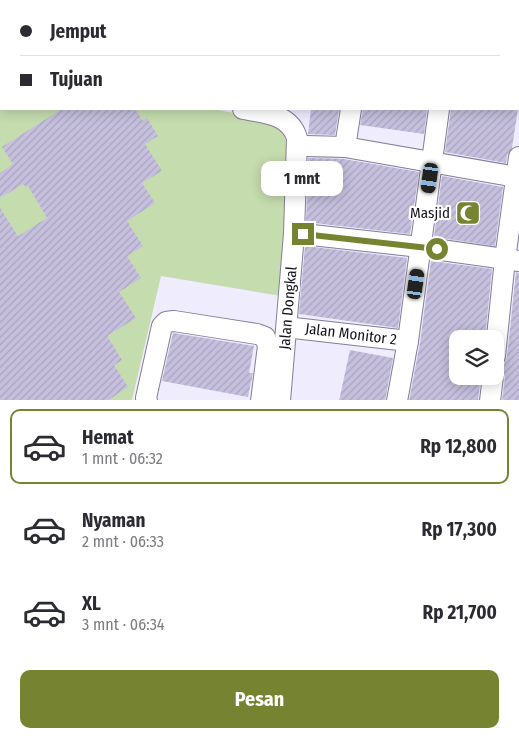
<!DOCTYPE html>
<html lang="id">
<meta charset="utf-8">
<style>
:root{--surface:#fff;--page:#f2f2f3;--text:#2b2b33;--muted:#7c7c81;--line:#e1e1e2;--accent:#768432}
body{margin:0;font-family:"Fira Sans Condensed",sans-serif;background:var(--page);color:var(--text);height:100vh;display:flex;flex-direction:column;font-size:19px;white-space:nowrap}
*{box-sizing:border-box;margin:0}
p{font-size:16px;color:var(--muted)}
.icon{flex:none;width:28px;height:28px;fill:none;stroke:currentColor;stroke-width:2;stroke-linecap:round;stroke-linejoin:round}
.map{position:relative;height:400px;overflow:hidden}
.side{display:flex;flex-direction:column;background:var(--surface);flex:1}
.side>*{flex:none}
.hud{position:absolute;left:0px;top:0px;width:520px;height:110px;box-shadow:0 2px 12px #0003;display:grid;align-content:center;height:110px;padding:0 20px;background:var(--surface)}
.fabs{position:absolute;left:449px;top:330px;display:grid;gap:10px}
.fabs a{display:grid;place-items:center;width:55px;height:55px;border-radius:10px;background:var(--surface);box-shadow:0 2px 12px #0003;font-size:25px}
.end{position:absolute;width:22px;height:22px;margin:-11px;border:6px solid #768432;background:#fff;box-shadow:0 0 0 2px #fff}
.from{border-radius:50%}
.bubble{position:absolute;height:35px;border-radius:10px;background:var(--surface);box-shadow:0 2px 12px #0003;font-size:16px;font-weight:700;line-height:35px;text-align:center}
.car{position:absolute;width:15px;height:30px;margin:-15px -8px;border-radius:6px;box-shadow:0 0 4px 1px #0007;background:linear-gradient(#222 24%,#8ab4d8 0 40%,#222 0 76%,#8ab4d8 0 86%,#222 0)}
.hud b{display:flex;align-items:center;gap:18px;height:48px;font-size:19px}
.hud b+b{border-top:1px solid var(--line)}
.hud i{width:12px;height:12px;background:var(--text)}
ul{padding:9px 0 0;list-style:none}
li{display:flex;align-items:center;gap:15px;height:75px;margin:0 10px 8px;padding:0 10px;border:2px solid transparent;border-radius:10px}
li div{flex:1}
li b{display:block;font-size:19px}
li em{font-style:normal;font-weight:700}
li.on{border-color:var(--accent)}
li>.icon{width:45px;height:45px;stroke-width:1.5}
.cta{display:flex;gap:10px;margin-top:auto;padding:10px 20px}
.cta a{flex:1;height:58px;border-radius:10px;background:var(--accent);color:#fff;font-size:20px;font-weight:700;line-height:58px;text-align:center}
.map>svg:first-child{display:block}
.green{fill:#c5dcae}
.building{fill:url(#building-hatch)}
.lines{fill:none;stroke-linecap:round;stroke-linejoin:round}
.minor-casing{stroke:#837e99;stroke-width:22}
.minor{stroke:#fff;stroke-width:20}
.route{stroke:#768432;stroke-width:6}
.labels{text-anchor:middle;stroke-width:4.5;stroke-linejoin:round;paint-order:stroke}
.poi-label{font-size:15px;fill:#14121c;stroke:#fff;text-anchor:end}
.street-label{font-size:15px;fill:#14121c;stroke:#fff}
</style>
<div class="map">
<svg width="519" height="401" viewBox="0 0 519 401">
<defs>
<pattern id="building-hatch" width="6" height="6" patternUnits="userSpaceOnUse" patternTransform="scale(1.25)"><rect width="6" height="6" fill="#c6c0de"/><path d="M-1 1l2-2M0 6l6-6M5 7l2-2" fill="none" stroke="#a9a4be"/></pattern>
</defs>
<rect width="100%" height="100%" fill="#efecfe"/>
<polygon class="green" points="0,76 1,76 1,109 213,109 273,120 289,137 281,296 161,276 132,400 0,401"/>
<g class="building">
<polygon points="62,109 135,109 143,121 147,118 158,136 145,144 162,171 142,183 155,203 127,221 143,246 127,256 141,278 119,292 136,318 107,336 122,360 114,365 128,387 107,401 0,401 0,208 18,236 47,218 28,186 26,187 23,184 0,198 0,173 13,164 2,147"/>
<polygon points="311,109 339,109 335,135 308,134"/>
<polygon points="363,109 427,109 424,134 360,125"/>
<polygon points="451,109 518,109 512,148 507,155 506,163 445,152"/>
<polygon points="308,158 344,159 419,172 410,234 306,222"/>
<polygon points="442,176 503,187 495,246 434,237"/>
<polygon points="305,246 407,258 398,328 299,314"/>
<polygon points="431,261 492,269 485,339 458,339 458,376 481,376 478,401 409,401 420,343"/>
<polygon points="516,272 519,273 519,401 502,401 505,377 502,369 507,357"/>
<polygon points="173,333 254,346 249,373 253,373 248,397 162,381"/>
<polygon points="350,350 393,358 385,401 339,401"/>
</g>
<g class="lines">
<defs>
<g id="minor">
<polyline points="99,1 100,0"/>
<polyline points="195,1 195,0"/>
<polyline points="282,1 282,0"/>
<polyline points="367,1 367,0"/>
<polyline points="454,1 455,0"/>
<polyline points="0,68 1,68"/>
<path d="M243 109C265 113 290 114 297 138L294 234 280 401"/>
<polyline points="306,146 345,147 517,177"/>
<polyline points="345,147 351,109"/>
<polyline points="303,234 420,247 519,261"/>
<polyline points="294,328 408,341"/>
<polyline points="495,356 505,259 519,157"/>
<polyline points="147,401 146,398 162,326 166,322 174,321 257,334 265,337 268,346 261,401"/>
<polyline points="397,401 408,341 439,109"/>
<polyline points="490,401 493,376"/>
</g>
</defs>
<use href="#minor" class="minor-casing"/>
<use href="#minor" class="minor"/>
</g>
<g class="lines">
<polyline class="route" points="303,234 437,249"/>
</g>
<defs>
<symbol id="mosque-square" viewBox="-11 -11 22 22"><rect x="-9" y="-9" width="18" height="18" rx="4" fill="#768432" stroke="#fff"/><path d="M3.5-4.9A6 6 0 1 0 3.5 4.9A5 5 0 1 1 3.5-4.9Z" fill="#fff"/></symbol>
</defs>
<g fill-rule="evenodd">
<use href="#mosque-square" x="454" y="199" width="28" height="28"/>
</g>
<g class="labels">
<g class="poi-label">
<text x="450" y="218">Masjid</text>
</g>
<g class="street-label">
<text transform="translate(288 308) rotate(-85)" y="5">Jalan Dongkal</text>
<text transform="translate(351 334) rotate(7)" y="5">Jalan Monitor 2</text>
</g>
</g>
</svg>
<div class="fabs">
<a><svg class="icon" aria-label="layers" viewBox="0 0 24 24"><path d="M12 4l9 5-9 5-9-5zM3 14l9 5 9-5"/></svg></a>
</div>
<i class="end from" style="left:437px;top:249px"></i>
<i class="end" style="left:303px;top:234px"></i>
<div class="bubble" style="left:261px;top:161px;width:82px">1 mnt</div>
<i class="car" style="left:430px;top:178px;rotate:188deg"></i>
<i class="car" style="left:416px;top:284px;rotate:8deg"></i>
<div class="hud">
<b><i class="from"></i>Jemput</b>
<b><i></i>Tujuan</b>
</div>
</div>
<section class="side">
<ul>
<li class="on"><svg class="icon" aria-label="car" viewBox="0 0 24 24"><path d="M5 17H2v-5l4-1 3-4h7l3 4 3 1v5h-3M9 17h6M6 11h13"/><circle cx="7" cy="17" r="2"/><circle cx="17" cy="17" r="2"/></svg><div><b>Hemat</b><p>1 mnt · 06:32</p></div><em>Rp 12,800</em></li>
<li><svg class="icon" aria-label="car" viewBox="0 0 24 24"><path d="M5 17H2v-5l4-1 3-4h7l3 4 3 1v5h-3M9 17h6M6 11h13"/><circle cx="7" cy="17" r="2"/><circle cx="17" cy="17" r="2"/></svg><div><b>Nyaman</b><p>2 mnt · 06:33</p></div><em>Rp 17,300</em></li>
<li><svg class="icon" aria-label="car" viewBox="0 0 24 24"><path d="M5 17H2v-5l4-1 3-4h7l3 4 3 1v5h-3M9 17h6M6 11h13"/><circle cx="7" cy="17" r="2"/><circle cx="17" cy="17" r="2"/></svg><div><b>XL</b><p>3 mnt · 06:34</p></div><em>Rp 21,700</em></li>
</ul>
<div class="cta"><a>Pesan</a></div>
</section>
